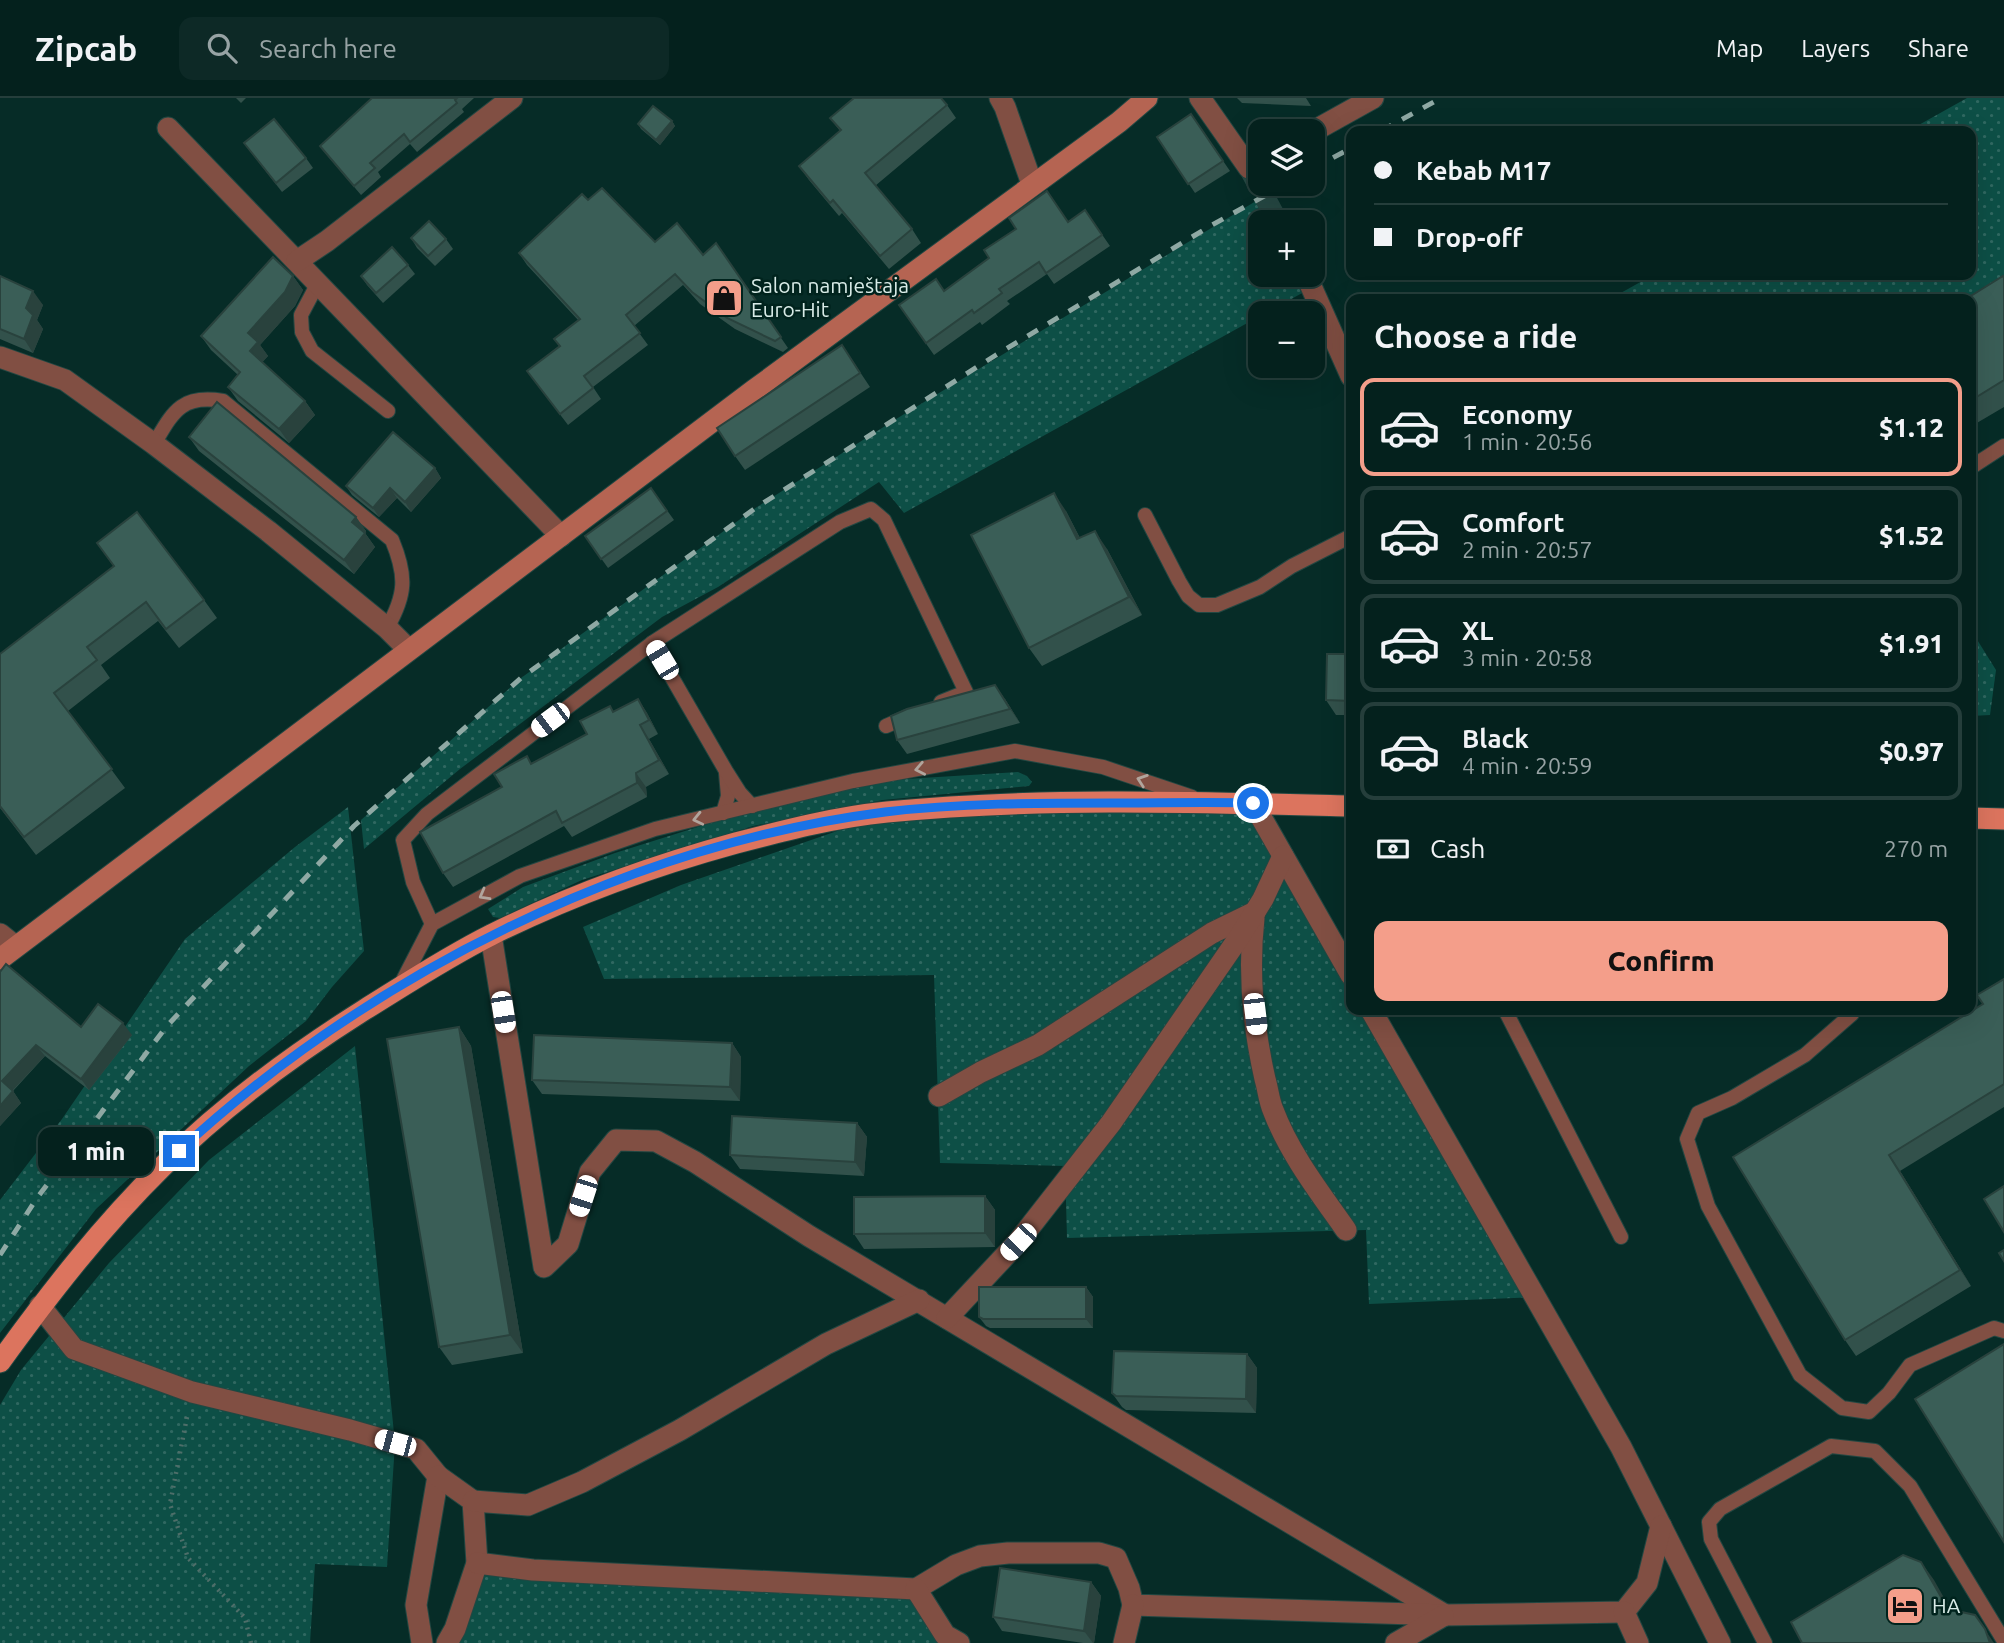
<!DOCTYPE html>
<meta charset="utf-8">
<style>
:root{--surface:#04211d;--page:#0d2926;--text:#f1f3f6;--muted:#97a3a4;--line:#253e3b;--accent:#f49e8a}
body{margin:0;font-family:Ubuntu,sans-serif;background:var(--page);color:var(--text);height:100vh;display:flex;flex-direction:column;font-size:26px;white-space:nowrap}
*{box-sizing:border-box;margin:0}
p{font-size:23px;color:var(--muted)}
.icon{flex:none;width:38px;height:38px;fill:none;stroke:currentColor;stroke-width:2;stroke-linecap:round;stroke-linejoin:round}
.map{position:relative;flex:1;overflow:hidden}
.sheet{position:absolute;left:1346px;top:196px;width:630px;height:721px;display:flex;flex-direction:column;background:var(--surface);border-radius:14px;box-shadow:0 7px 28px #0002,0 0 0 2px var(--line)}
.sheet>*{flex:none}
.top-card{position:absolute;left:1346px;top:28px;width:630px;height:154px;border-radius:14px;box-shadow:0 7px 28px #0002,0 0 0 2px var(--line);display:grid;align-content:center;height:154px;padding:0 28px;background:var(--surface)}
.controls{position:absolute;left:1248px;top:21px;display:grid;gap:14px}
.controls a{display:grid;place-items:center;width:77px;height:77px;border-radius:14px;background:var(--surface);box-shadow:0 7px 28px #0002,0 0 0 2px var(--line);font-size:35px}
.end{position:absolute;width:32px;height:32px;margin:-16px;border:9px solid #1a73e8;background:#fff;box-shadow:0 0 0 4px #fff}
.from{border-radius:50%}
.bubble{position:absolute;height:49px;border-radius:14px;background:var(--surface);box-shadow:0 7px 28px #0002,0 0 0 2px var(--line);font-size:23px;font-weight:800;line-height:49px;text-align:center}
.car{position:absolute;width:21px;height:42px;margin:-21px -10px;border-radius:9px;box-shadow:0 0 5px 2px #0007;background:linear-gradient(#fff 24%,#345 0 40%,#fff 0 76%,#345 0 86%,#fff 0)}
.top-card b{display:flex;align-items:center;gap:24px;height:66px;font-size:26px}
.top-card b+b{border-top:2px solid var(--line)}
.top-card i{width:18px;height:18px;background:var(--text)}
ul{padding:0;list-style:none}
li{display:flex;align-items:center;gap:21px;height:98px;margin:0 14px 10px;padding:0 14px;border:4px solid var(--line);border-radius:14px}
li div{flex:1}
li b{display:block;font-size:26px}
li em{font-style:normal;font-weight:800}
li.selected{border-color:var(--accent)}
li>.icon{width:63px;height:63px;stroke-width:1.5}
h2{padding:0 28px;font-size:32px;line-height:84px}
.pay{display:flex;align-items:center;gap:18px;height:77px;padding:0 28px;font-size:26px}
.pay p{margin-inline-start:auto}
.action{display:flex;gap:14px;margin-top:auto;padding:14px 28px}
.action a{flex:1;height:80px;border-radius:14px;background:var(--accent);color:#111;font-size:28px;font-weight:800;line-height:80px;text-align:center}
header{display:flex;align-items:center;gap:42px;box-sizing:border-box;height:98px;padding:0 35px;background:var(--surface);border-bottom:2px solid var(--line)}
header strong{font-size:33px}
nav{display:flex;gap:38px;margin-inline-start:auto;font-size:24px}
.search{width:490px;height:63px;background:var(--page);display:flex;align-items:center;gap:18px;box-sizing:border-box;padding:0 24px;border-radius:14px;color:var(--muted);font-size:26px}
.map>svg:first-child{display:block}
.grass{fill:url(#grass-dots)}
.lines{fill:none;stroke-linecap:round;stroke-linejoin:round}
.street-tunnel{stroke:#264944;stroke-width:21;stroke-dasharray:21 10;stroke-linecap:butt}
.lane-casing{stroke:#234742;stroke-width:16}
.street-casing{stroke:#234742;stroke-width:23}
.secondary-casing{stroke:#234742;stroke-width:23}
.primary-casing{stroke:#234742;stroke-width:23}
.path{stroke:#4e6e69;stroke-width:4.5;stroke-dasharray:2 5;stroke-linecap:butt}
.lane{stroke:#814f43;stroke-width:14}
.street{stroke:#814f43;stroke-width:21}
.secondary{stroke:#b56452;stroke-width:21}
.primary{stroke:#dc745e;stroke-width:21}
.rail{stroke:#8fa9a4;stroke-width:5;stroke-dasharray:12 12;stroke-linecap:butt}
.wall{fill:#32514b}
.shaded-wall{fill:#29423d}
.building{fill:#3a5e57;stroke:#29423d;stroke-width:2}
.oneway{stroke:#b1a59d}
.route{stroke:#1a73e8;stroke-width:9}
.labels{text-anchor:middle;stroke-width:5;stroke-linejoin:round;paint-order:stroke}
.poi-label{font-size:21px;fill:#d8ebe7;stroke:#00231d;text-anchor:start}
</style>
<header>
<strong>Zipcab</strong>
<div class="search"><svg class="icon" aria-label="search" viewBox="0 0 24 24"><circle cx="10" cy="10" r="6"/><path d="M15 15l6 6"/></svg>Search here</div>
<nav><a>Map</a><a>Layers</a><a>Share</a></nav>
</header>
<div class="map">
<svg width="2004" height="1545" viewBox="0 0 2004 1545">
<defs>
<pattern id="grass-dots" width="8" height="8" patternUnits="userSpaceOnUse" patternTransform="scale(1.75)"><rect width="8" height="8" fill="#0d4f46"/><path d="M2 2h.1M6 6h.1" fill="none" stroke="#306861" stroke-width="1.8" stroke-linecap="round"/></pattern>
</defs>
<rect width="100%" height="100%" fill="#062c27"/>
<g class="grass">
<polygon points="1967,0 2004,0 2004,186 1970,201 1610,201 1653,177 1970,177 1970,33 1908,33"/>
<polygon points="1256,103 1267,124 1260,124 1260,177 1295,177 1304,194 1266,215 1260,215 1260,218 904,415 879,384 718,489 662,519 460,671 364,751 361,722 521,580 757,409 901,318"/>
<polygon points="1971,532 1996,572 1990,617 1971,618"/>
<polygon points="1018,674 1027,678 1032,684 1029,688 883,702 753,728 582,782 500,820 493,819 488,811 523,789 615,755 701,728 856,687 906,681"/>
<polygon points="1253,705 1351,877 1351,912 1371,912 1535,1199 1369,1206 1366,1132 1067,1140 1065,1068 940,1065 934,877 604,881 583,829 681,787 895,713"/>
<polygon points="348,709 364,853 332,889 306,923 249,968 96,1111 0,1235 0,1102 62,1021 185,841 295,749"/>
<polygon points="355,948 395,1345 387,1469 315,1466 310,1545 0,1545 0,1307 21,1272 109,1165 209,1062"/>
<polygon points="477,1465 916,1491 948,1545 448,1545"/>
</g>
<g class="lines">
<polyline class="street-tunnel" points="1249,70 1278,124"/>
<defs>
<g id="lane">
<polyline points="318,185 301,217 302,234 312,253 388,313"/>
<path d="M154 346C173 314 181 296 223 303L392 442C407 478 406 497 387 530"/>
<polyline points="1970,370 2004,348"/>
<polyline points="1145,417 1179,483 1188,498 1199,507 1217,507 1260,489 1292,468 1351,438"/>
<polyline points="652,545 840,424 871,411 884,422 966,594 941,604"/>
<polyline points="886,628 909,618"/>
<polyline points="723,715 728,698 726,675"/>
<polyline points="432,826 413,784 403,742 427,716 652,545 726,673 740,695 752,708"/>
<polyline points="400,888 432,826 520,778 655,731 853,683 1015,653 1103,669 1192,699"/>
<polyline points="1505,912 1621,1139"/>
<polyline points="1852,916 1805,957 1732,1000 1698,1015 1687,1041 1708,1108 1800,1277 1842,1310 1869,1314 1889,1295 1910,1267 1994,1230 2004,1233"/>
<polyline points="1765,1545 1711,1441 1709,1424 1720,1411 1831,1348 1875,1353 1910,1388 2004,1543"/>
</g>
<g id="street">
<polyline points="1000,0 1005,9 1032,86"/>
<polyline points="1200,0 1249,70 1260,64"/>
<polyline points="168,30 561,438"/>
<polyline points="1312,34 1373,0"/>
<polyline points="297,163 327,143 512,0"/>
<polyline points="1306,177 1351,278"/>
<polyline points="0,259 65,282 154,346 268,433 387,530 408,551"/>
<polyline points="1253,705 1351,877"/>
<path d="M1254 820C1248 874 1253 928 1265 981 1268 991 1269 1003 1273 1012 1289 1055 1320 1095 1346 1132"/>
<polyline points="0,836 15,848"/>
<polyline points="491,837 544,1169 568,1146 590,1074 616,1042 656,1043 695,1064 809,1138 1445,1517"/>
<polyline points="1371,912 1621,1349 1720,1545"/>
<polyline points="939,998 981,974 1038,947 1212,835 1255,814"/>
<polyline points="40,1208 74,1251 192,1294 350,1332 416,1351 438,1378 416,1507 422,1545"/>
<polyline points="947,1220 1018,1144 1111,1025 1240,838 1263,801 1283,758"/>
<polyline points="438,1378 473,1403 477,1465 455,1531 447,1545"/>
<polyline points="473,1403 528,1407 582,1384 680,1332 826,1246 919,1202"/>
<polyline points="477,1465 533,1472 916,1491 956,1467 980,1458 1008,1455 1099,1455 1116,1460 1129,1490 1133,1507 1445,1517 1624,1514 1647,1485 1661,1428"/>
<polyline points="916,1491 945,1537 959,1545"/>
<polyline points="1624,1514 1638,1545"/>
<polyline points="1124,1545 1133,1507"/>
<polyline points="1396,1545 1443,1518"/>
</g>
<polyline id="secondary" points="0,861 754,292 1119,24 1147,0"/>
<g id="primary">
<polyline points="1970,720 2004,721"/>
<path d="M0 1264C50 1195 102 1128 163 1068 223 1008 293 957 364 912 406 886 447 859 491 837 569 798 652 768 736 745 786 732 836 719 887 714 1041 699 1197 704 1351 708"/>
</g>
</defs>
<use href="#lane" class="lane-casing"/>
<use href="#street" class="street-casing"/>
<use href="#secondary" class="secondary-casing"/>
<use href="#primary" class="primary-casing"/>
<polyline class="path" points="187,1319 170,1406 188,1460 245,1520 251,1545"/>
<use href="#lane" class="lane"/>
<use href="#street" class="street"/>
<use href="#secondary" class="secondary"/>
<use href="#primary" class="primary"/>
<g class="rail">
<polyline points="1381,33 1441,0"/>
<polyline points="1312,71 1351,50"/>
<polyline points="0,1157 37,1100 166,929 354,728 521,580 757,409 996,257 1212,127 1286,86"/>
</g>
</g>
<g class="wall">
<polygon points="236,0 246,0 241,5"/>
<polygon points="372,0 474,0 462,11 464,14 417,54 410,46 378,74 381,79 361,97 327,57 320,48"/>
<polygon points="1237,0 1306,0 1311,8 1242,5"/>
<polygon points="947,7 956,20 875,88 912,131 921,145 889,171 842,115 839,118 809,82 799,68 840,33 830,20"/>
<polygon points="1191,16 1230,73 1195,95 1157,39"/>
<polygon points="672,23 675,28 660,47 641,31 638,26"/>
<polygon points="244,45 306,60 313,70 282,94"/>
<polygon points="588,102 655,144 703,157 716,145 788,250 783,254 735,231 700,206 683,187 634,228 648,247 593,289 601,301 568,327 527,273 559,248 554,241 578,222 527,167 519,155"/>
<polygon points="1085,112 1110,148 1054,186 1047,176 1007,203 1010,206 982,227 980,224 934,257 899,207 944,193 1069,124"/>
<polygon points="411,140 446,141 453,151 435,168 417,150"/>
<polygon points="408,167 415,176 383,205 367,187 361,178"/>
<polygon points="0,178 43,207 37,222 43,231 33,255 0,241"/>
<polygon points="293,178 303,192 295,208 260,247 268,258 262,264 305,303 315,317 289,345 238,303 228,289 238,277 211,252 201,238"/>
<polygon points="2004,180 2004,309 1970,329 1970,201"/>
<polygon points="842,247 870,289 745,372 735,358"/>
<polygon points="189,339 356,419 366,433 365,435 375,449 354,476 199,353"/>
<polygon points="435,370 441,380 411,414 397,400 379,419 352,397 346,388"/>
<polygon points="651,390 674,422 608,470 585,438"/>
<polygon points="1066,413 1080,440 1107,451 1142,517 1042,568 1029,550"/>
<polygon points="97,445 204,502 217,520 179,550 158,523 101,567 110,580 68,613 125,690 36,757 0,710 0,556 114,469"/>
<polygon points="1351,556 1351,617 1336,617 1326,602"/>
<polygon points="638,601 647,615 658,636 649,641 669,676 646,689 647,699 572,739 564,728 453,789 443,775 502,689 532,666 587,636 610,608 614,614"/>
<polygon points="1005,601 1020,625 907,656 897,642"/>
<polygon points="0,874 81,929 132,937 89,992 45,958 13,993 21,1005 0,1028"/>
<polygon points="2004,881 2004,1009 1900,1073 1971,1188 1856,1258 1845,1242 1733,1059 1983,906"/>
<polygon points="459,929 471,948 523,1255 452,1267 439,1249"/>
<polygon points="732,945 741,959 740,1003 542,996 532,982"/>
<polygon points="857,1025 867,1039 864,1078 740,1071 730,1057"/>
<polygon points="985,1098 995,1112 995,1149 864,1151 854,1136"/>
<polygon points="1086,1189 1093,1199 1093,1230 990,1230 986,1228 979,1219"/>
<polygon points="1247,1256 1257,1270 1256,1315 1126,1312 1122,1309 1112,1295"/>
<polygon points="1091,1484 1101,1498 1094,1545 1083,1545 1002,1533 993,1519"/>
</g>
<g class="shaded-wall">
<polygon points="672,23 675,28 660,47 656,42"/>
<polygon points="293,178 303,192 295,208 260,247 268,258 260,267 250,253 248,235"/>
<polygon points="33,193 43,207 37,222 43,231 33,255 24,241 26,210"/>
<polygon points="305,303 315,317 289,345 279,331"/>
<polygon points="435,370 441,380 411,414 405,404"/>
<polygon points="390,390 397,400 379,419 373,410"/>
<polygon points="1054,395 1066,413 1090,460 1077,441"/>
<polygon points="356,419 366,433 362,438 352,424"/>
<polygon points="1095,433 1107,451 1142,517 1129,499"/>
<polygon points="365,435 375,449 354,476 344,462"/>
<polygon points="995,587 1005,601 1020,625 1010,611"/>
<polygon points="638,601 647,615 658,636 649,622"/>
<polygon points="640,627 649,641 669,676 659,662"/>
<polygon points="636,675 646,689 647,699 637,685"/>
<polygon points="123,925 132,937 89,992 81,981"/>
<polygon points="459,929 471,948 523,1255 510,1237"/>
<polygon points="732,945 741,959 740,1003 730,989"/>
<polygon points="36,947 45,958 10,995 2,983"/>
<polygon points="13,993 21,1005 0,1028 0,1008"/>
<polygon points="857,1025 867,1039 864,1078 855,1064"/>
<polygon points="1889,1057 1900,1073 1971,1188 1960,1172"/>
<polygon points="985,1098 995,1112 995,1149 985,1135"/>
<polygon points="1086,1189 1093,1199 1093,1230 1086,1221"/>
<polygon points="1247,1256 1257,1270 1256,1315 1246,1301"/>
<polygon points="1921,1464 1934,1482 1961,1530 1948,1511"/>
<polygon points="1091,1484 1101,1498 1094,1545 1093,1545 1084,1533"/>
<polygon points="1975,1517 1994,1545 1990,1545"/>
</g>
<g class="building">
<polygon points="372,0 457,0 455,2 457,5 410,44 404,36 370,65 375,70 354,88 320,48"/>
<polygon points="854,0 941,0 947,7 865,75 912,131 880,158 833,102 830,105 799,68 841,32 830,20"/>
<polygon points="653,8 672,23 656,42 638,26"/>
<polygon points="1191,16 1223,63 1188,86 1157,39"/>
<polygon points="274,21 306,60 276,85 244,45"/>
<polygon points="602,90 655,144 677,125 703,157 716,145 781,239 775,243 727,220 692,194 675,176 626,217 640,235 584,278 593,290 560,316 527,273 560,248 554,241 580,221 519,155 582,96 588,102"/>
<polygon points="1047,93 1068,124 1085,112 1102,137 1046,175 1039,164 999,191 1002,195 974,215 972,212 926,245 899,207 936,181 944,193 989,160 984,152 1016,131 1009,120"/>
<polygon points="429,123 446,141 428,158 411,140"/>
<polygon points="392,149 408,167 376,195 361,178"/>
<polygon points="273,159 293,178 285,194 248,235 258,244 250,253 305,303 279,331 228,289 240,274 201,238"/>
<polygon points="0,178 33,193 26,210 33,217 24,241 0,231"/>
<polygon points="2003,178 2004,180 2004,282 1970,303 1970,201 1966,201"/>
<polygon points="842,247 860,275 735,358 717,330"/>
<polygon points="217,304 356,419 352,424 365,435 344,462 189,339"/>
<polygon points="393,334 435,370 405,404 390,390 373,410 346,388"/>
<polygon points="651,390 667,413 601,461 585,438"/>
<polygon points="1054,395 1077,441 1095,433 1129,499 1029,550 971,437"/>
<polygon points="137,414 204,502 166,531 146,504 87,549 97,562 54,595 112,671 24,739 0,708 0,556 114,468 97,445"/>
<polygon points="1327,556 1351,556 1351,603 1326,602"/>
<polygon points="995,587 1010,611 897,642 891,618 907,611"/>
<polygon points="638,601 649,622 640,627 659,662 636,675 637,685 562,725 556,713 443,775 420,734 502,689 494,676 527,658 531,666 587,636 580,623 610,608 613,614"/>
<polygon points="6,866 81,929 98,906 123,925 81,981 36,947 2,983 13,993 0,1008 0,874"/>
<polygon points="2004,881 2004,986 1889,1057 1960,1172 1845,1242 1733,1059 1983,906 1977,897"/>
<polygon points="459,929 510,1237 439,1249 387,941"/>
<polygon points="534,937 732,945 730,989 532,982"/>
<polygon points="732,1018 857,1025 855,1064 730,1057"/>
<polygon points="2004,1088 2004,1134 1984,1101"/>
<polygon points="985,1098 985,1135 854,1136 854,1099"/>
<polygon points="2004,1152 2004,1163 1999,1155"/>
<polygon points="979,1189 1086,1189 1086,1221 983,1221 979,1219"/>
<polygon points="2004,1246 2004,1444 1915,1301"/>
<polygon points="1114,1253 1247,1256 1246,1301 1116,1298 1112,1295"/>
<polygon points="1903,1457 1921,1464 1948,1511 1975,1517 1985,1531 1990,1545 1802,1545 1791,1524"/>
<polygon points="1000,1470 1091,1484 1084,1533 993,1519"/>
</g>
<defs><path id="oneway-chevron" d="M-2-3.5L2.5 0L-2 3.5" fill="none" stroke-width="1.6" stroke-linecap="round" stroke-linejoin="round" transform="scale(1.75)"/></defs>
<g class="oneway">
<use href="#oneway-chevron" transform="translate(920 671) rotate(169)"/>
<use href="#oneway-chevron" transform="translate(1142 682) rotate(-161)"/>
<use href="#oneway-chevron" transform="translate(698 721) rotate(167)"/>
<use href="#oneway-chevron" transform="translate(484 797) rotate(151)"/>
</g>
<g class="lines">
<path class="route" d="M179 1053C368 878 628 747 885 714 960 705 1037 705 1112 705 1159 705 1206 704 1253 705"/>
</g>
<defs>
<symbol id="shop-square" viewBox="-11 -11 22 22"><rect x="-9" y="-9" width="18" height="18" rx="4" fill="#f49e8a" stroke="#00231d"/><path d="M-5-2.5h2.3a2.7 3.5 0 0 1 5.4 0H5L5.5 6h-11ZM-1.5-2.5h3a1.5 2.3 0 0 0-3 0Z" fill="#111"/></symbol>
<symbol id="hotel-square" viewBox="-11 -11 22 22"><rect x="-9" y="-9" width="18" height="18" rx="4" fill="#f49e8a" stroke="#00231d"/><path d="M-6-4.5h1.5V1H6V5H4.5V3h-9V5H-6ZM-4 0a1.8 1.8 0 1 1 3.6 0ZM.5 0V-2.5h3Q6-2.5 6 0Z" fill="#111"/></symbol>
</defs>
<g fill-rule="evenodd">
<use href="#shop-square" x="702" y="178" width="44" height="44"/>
<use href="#hotel-square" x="1883" y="1486" width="44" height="44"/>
</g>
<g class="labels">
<g class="poi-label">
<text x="751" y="195">Salon namještaja<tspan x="751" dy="24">Euro-Hit</tspan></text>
<text x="1932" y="1515">HA</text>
</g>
</g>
</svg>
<div class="controls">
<a><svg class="icon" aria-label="layers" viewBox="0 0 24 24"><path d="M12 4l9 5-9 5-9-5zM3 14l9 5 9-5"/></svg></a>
<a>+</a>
<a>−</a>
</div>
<i class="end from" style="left:1253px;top:705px"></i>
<i class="end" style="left:179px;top:1053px"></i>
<div class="bubble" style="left:38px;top:1029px;width:116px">1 min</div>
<i class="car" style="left:662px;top:562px;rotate:329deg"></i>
<i class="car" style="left:550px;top:622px;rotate:233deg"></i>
<i class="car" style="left:503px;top:914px;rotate:171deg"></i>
<i class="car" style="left:1255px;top:916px;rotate:173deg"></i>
<i class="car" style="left:583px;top:1098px;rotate:198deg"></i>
<i class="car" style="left:1018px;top:1144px;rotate:223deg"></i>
<i class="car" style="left:395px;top:1345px;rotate:285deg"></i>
<div class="top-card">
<b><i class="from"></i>Kebab M17</b>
<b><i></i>Drop-off</b>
</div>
<section class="sheet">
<h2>Choose a ride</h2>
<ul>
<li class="selected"><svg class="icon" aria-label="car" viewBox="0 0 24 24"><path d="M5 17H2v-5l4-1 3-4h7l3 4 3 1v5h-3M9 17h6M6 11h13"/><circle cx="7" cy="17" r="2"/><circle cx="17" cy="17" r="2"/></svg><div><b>Economy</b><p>1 min · 20:56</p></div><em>$1.12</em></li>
<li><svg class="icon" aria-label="car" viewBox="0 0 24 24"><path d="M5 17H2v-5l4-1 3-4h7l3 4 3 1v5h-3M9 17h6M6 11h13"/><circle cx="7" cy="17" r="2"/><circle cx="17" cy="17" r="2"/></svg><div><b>Comfort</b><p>2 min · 20:57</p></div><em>$1.52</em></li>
<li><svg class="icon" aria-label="car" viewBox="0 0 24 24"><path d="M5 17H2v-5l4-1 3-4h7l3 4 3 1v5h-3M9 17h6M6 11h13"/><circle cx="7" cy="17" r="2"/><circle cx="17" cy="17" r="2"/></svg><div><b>XL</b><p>3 min · 20:58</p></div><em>$1.91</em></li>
<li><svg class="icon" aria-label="car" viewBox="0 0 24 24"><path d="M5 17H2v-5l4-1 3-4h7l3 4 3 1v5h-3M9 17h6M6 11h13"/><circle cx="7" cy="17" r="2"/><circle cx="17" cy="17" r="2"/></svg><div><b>Black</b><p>4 min · 20:59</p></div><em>$0.97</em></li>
</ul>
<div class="pay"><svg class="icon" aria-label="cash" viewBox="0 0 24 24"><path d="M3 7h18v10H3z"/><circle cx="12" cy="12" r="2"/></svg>Cash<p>270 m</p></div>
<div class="action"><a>Confirm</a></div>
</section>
</div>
